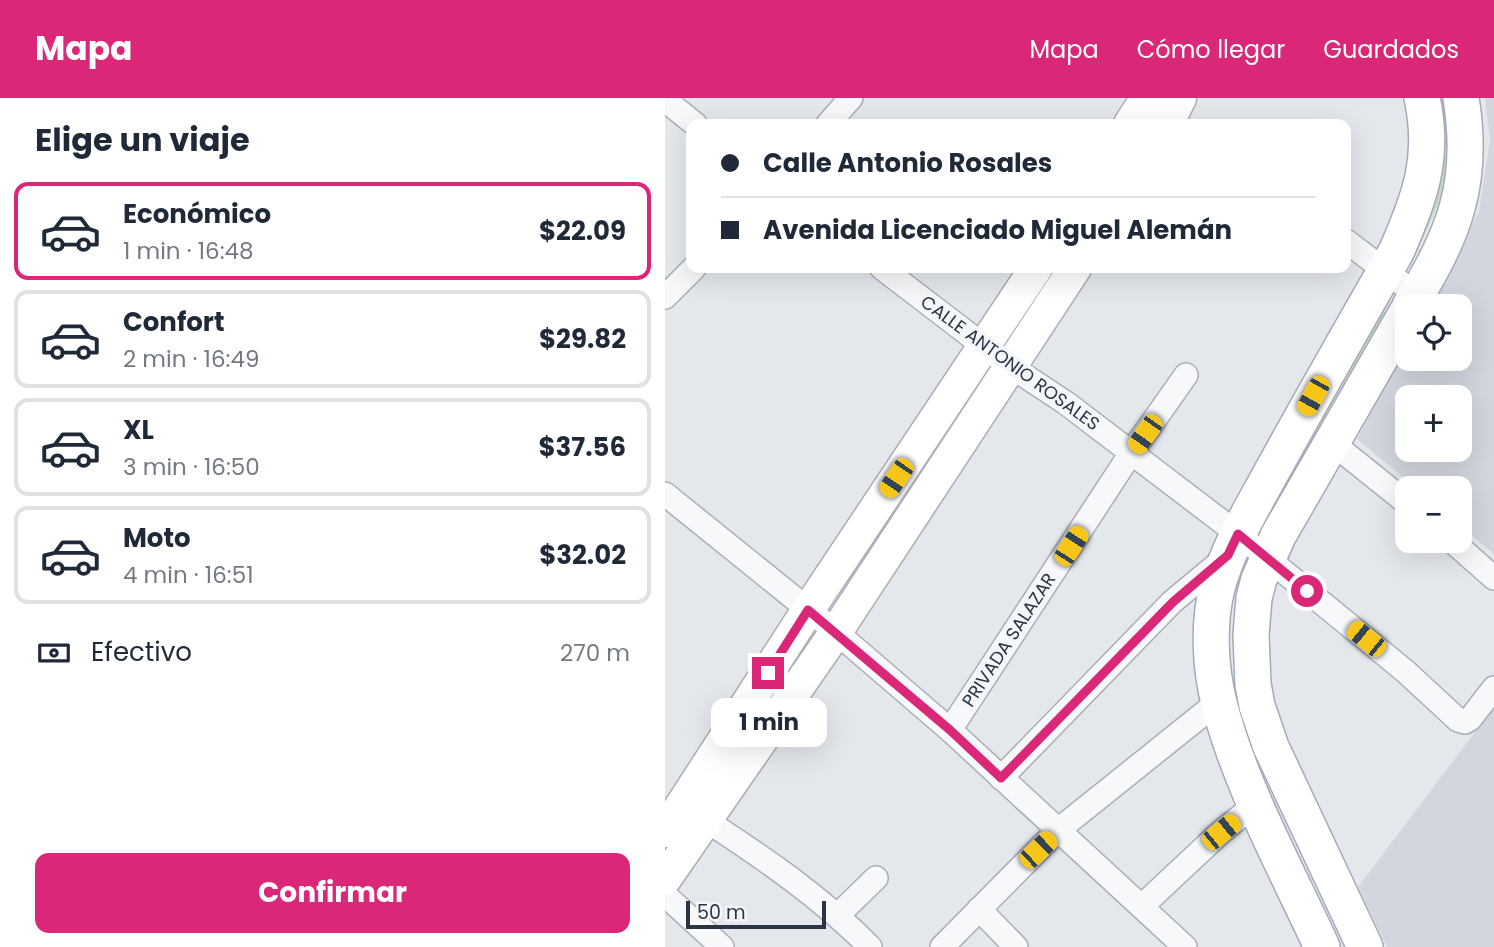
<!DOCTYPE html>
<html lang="es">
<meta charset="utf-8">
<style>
:root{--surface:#fff;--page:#f6f6f7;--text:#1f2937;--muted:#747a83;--line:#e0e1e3;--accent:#db2777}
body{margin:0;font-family:Poppins,sans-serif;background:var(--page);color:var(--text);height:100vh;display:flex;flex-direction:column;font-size:26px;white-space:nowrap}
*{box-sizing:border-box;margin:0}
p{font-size:23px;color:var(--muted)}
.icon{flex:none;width:38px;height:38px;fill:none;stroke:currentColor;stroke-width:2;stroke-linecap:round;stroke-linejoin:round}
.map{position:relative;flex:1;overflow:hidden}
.panel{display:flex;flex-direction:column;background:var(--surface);width:665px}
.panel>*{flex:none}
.hud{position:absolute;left:21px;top:21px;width:665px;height:154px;border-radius:14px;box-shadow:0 7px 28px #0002;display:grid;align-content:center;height:154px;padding:0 35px;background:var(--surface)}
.buttons{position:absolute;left:730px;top:196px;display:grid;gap:14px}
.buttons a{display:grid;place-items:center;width:77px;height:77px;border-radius:14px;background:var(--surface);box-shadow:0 7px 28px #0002;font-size:35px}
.scale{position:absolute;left:21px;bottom:18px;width:140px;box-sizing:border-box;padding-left:7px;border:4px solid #2b3445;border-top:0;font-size:19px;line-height:24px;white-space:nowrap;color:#2b3445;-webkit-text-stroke:5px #f4f6f9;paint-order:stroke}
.end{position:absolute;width:32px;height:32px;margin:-16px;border:9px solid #db2777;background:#fff;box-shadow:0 0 0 4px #fff}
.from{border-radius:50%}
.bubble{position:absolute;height:49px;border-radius:14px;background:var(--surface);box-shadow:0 7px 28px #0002;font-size:23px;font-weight:700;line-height:49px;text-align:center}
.car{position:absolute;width:21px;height:42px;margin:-21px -10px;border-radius:9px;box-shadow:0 0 5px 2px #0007;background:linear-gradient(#f5c518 24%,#345 0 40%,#f5c518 0 76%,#345 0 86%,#f5c518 0)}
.hud b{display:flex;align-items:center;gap:24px;height:66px;font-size:26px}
.hud b+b{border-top:2px solid var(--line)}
.hud i{width:18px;height:18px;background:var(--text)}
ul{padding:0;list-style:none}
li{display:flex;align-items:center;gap:21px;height:98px;margin:0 14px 10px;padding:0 21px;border:4px solid var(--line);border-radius:14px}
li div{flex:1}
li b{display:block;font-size:26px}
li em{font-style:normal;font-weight:700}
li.on{border-color:var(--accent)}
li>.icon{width:63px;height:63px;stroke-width:1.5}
h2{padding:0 35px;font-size:32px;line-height:84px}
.pay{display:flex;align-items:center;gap:18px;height:77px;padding:0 35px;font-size:26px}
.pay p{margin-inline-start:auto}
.button{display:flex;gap:14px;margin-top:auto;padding:14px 35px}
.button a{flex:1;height:80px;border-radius:14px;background:var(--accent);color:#fff;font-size:28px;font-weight:700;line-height:80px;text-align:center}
header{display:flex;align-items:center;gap:42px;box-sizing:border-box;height:98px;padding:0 35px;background:var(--accent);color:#fff}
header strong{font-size:33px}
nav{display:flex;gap:38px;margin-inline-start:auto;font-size:24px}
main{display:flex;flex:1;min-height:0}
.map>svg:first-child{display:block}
.built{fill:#d2d6de;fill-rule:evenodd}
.green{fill:#c9d6c5}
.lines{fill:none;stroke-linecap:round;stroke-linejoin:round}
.street-casing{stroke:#a9aeb7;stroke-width:26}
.secondary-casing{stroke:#a9aeb7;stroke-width:35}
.primary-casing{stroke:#a3abb8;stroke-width:38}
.street{stroke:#f7f8fa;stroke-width:23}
.secondary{stroke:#fff;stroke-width:32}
.primary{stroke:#fff;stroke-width:35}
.route{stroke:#db2777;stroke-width:9}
.labels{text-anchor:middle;stroke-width:7;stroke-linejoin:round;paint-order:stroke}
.street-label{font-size:18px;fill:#2b3445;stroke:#f4f6f9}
</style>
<header>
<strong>Mapa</strong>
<nav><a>Mapa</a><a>Cómo llegar</a><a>Guardados</a></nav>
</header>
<main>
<section class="panel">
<h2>Elige un viaje</h2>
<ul>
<li class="on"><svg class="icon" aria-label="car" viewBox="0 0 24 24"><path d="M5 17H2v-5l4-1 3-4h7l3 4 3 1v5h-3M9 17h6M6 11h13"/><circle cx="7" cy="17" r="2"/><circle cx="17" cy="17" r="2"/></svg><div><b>Económico</b><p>1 min · 16:48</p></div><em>$22.09</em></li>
<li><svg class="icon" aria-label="car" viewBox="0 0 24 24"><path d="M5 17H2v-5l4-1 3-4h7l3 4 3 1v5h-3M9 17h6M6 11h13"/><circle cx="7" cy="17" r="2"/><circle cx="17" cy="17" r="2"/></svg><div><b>Confort</b><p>2 min · 16:49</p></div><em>$29.82</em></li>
<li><svg class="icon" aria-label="car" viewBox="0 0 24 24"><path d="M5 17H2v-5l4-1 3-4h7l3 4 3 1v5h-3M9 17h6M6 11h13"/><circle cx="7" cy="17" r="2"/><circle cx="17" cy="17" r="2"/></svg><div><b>XL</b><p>3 min · 16:50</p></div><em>$37.56</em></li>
<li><svg class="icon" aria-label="car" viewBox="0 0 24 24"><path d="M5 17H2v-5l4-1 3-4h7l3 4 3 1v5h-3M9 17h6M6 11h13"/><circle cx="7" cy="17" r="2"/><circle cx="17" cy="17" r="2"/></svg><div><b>Moto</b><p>4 min · 16:51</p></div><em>$32.02</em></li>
</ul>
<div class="pay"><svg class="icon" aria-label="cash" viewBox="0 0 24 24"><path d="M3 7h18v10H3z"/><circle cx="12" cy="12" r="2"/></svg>Efectivo<p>270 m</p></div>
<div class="button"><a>Confirmar</a></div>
</section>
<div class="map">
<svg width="829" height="849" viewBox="0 0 829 849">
<rect width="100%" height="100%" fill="#e4e7ec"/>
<g class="built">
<path d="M820 0H829V456L795 427 794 390H751L692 341 742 248V261H794V208H763L814 113 825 42ZM742 299H794V352H742Z"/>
<polygon points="829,609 829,849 722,849 693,789"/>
</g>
<g class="green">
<polygon points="768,0 781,0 785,79 748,163 744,167"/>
<polygon points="712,210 723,215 607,426 595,428"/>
<polygon points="314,273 323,274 323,281 177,492 166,487"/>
</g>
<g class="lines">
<defs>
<g id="street">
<polyline points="0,2 30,26"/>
<polyline points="163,26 186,0"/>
<polyline points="681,143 752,197"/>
<polyline points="217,170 345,268 401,305 573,436 740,573 793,622 800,624 805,621 829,590"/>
<polyline points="0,199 29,170"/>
<polyline points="666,344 742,405"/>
<polyline points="0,396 171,534 285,632 520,849"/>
<polyline points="787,443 829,480"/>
<polyline points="285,632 466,355 521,277"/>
<polyline points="336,680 507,504 561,459"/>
<path d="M42 723C100 761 156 799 205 849"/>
<polyline points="0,797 57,849"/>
<polyline points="477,808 556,734 591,706"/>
<polyline points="314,811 351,849"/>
<polyline points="173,817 211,780"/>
<polyline points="277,849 392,733 553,604"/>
</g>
<g id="secondary">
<polyline points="465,26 482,0"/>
<polyline points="502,26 515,0"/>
<polyline points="0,733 143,512 371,170"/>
<polyline points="0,781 171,534 410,170"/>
</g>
<g id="primary">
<path d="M745 208C789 136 810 86 796 0"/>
<path d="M657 849C622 773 574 685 554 605 545 569 543 526 552 490 563 449 586 412 606 375 647 301 689 227 731 154 755 100 770 59 757 0"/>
<polyline points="700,849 606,649 592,608 588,586 586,537 589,500 594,481 613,438 742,214"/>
</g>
</defs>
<use href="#street" class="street-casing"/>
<use href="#secondary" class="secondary-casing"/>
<use href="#primary" class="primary-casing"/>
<use href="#street" class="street"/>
<use href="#secondary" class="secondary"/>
<use href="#primary" class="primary"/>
</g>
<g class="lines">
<polyline class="route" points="103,575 143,512 285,632 336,680 508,504 563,457 573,436 642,493"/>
</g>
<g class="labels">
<g class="street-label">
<text transform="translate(345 265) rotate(36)" y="6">CALLE ANTONIO ROSALES</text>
<text transform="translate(344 542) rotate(-57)" y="6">PRIVADA SALAZAR</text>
</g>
</g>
</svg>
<div class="buttons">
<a><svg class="icon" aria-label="locate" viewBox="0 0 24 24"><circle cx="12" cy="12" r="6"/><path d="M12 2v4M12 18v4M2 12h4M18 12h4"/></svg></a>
<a>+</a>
<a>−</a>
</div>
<div class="scale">50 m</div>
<i class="end from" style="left:642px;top:493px"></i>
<i class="end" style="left:103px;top:575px"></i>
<div class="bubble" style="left:46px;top:600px;width:116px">1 min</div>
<i class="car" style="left:648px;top:298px;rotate:209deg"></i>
<i class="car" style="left:480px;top:336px;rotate:215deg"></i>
<i class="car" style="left:231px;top:380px;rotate:214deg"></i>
<i class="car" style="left:406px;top:448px;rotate:33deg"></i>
<i class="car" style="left:701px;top:541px;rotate:309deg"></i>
<i class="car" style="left:556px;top:734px;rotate:51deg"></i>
<i class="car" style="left:373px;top:752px;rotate:46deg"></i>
<div class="hud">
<b><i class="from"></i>Calle Antonio Rosales</b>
<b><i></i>Avenida Licenciado Miguel Alemán</b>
</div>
</div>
</main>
